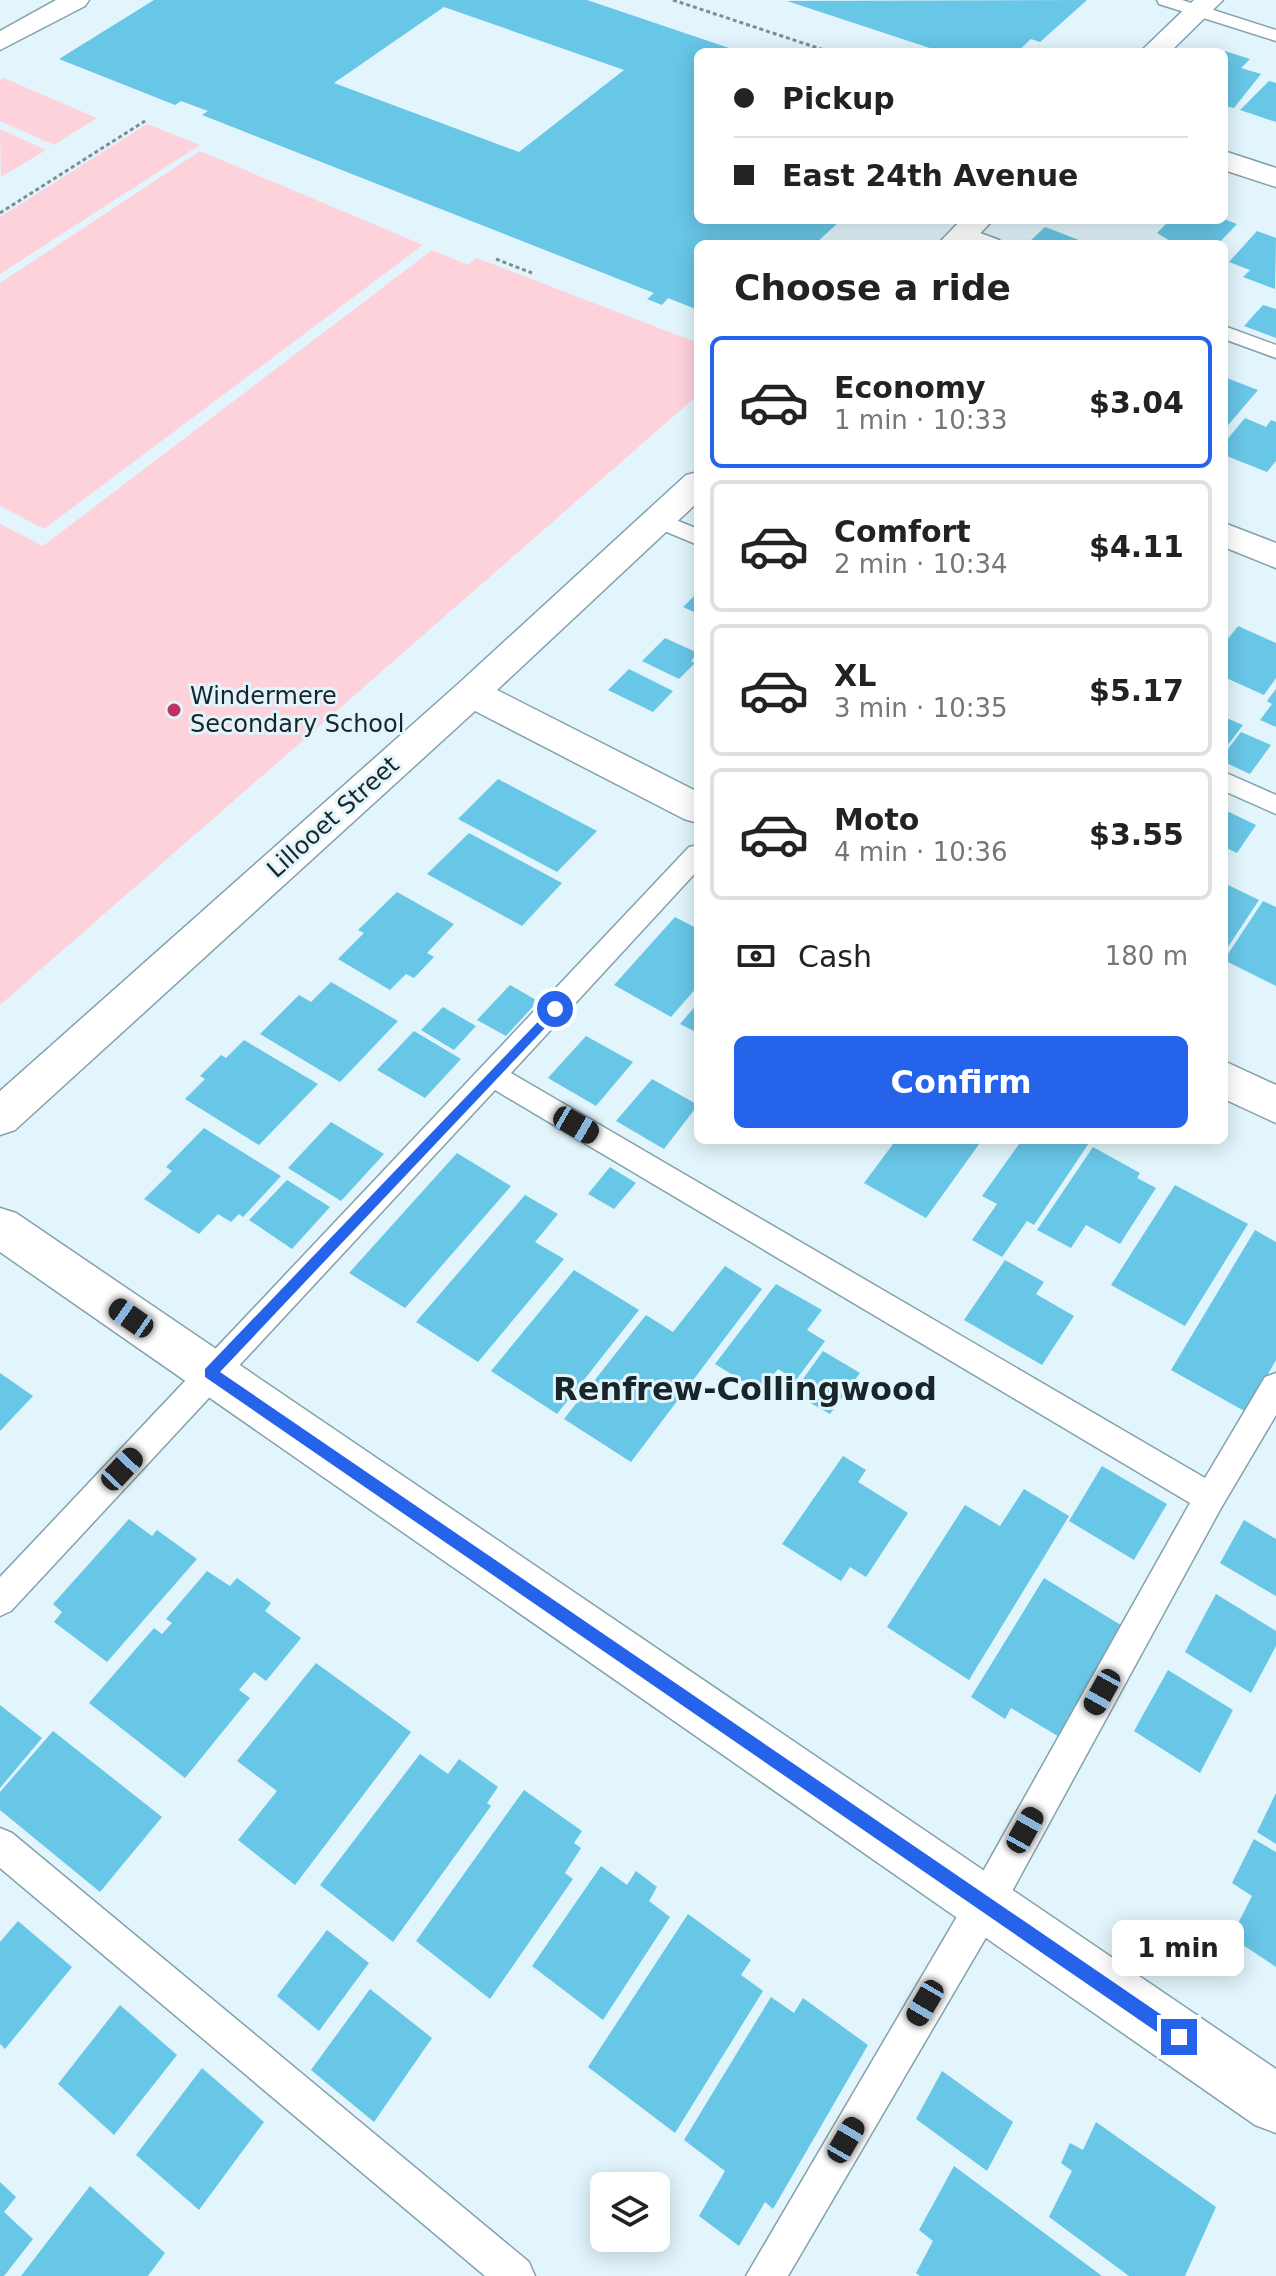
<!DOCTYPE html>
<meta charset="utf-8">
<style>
:root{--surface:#fff;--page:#f6f6f6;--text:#222;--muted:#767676;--line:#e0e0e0;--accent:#2563eb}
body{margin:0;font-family:"DejaVu Sans",sans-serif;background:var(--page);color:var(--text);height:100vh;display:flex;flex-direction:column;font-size:30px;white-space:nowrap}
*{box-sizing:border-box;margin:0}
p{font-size:26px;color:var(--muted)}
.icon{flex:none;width:44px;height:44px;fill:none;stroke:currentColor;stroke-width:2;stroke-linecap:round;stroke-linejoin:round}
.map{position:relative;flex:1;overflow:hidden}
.details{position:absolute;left:694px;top:240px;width:534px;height:904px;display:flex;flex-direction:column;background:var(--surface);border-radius:12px;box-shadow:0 4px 20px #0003}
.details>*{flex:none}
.hud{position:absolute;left:694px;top:48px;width:534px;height:176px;border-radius:12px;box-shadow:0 4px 20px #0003;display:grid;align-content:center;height:176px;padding:0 40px;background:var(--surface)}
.buttons{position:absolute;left:590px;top:2172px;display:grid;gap:16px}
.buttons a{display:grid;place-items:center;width:80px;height:80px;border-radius:12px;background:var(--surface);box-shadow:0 4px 20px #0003;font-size:40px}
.end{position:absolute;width:36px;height:36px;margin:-18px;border:10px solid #2563eb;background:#fff;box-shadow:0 0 0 4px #fff}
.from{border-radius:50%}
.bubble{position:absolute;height:56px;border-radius:12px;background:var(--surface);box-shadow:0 4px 20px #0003;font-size:26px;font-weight:800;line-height:56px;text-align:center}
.car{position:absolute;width:24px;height:48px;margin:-24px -12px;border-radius:10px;box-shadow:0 0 6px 2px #0007;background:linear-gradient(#222 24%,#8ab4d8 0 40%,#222 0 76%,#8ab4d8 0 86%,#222 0)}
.hud b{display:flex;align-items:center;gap:28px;height:76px;font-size:30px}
.hud b+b{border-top:2px solid var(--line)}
.hud i{width:20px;height:20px;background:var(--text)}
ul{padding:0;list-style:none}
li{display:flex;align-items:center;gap:24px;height:132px;margin:0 16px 12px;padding:0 24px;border:4px solid var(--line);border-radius:12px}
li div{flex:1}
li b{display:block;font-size:30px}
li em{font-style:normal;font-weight:800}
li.active{border-color:var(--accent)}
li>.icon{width:72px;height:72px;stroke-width:1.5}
h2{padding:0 40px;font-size:36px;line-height:96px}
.pay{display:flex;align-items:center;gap:20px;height:88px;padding:0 40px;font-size:30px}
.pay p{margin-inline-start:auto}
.button{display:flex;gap:16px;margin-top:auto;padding:16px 40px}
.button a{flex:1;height:92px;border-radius:12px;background:var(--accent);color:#fff;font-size:32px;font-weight:800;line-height:92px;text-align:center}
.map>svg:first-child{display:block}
.green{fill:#fed2db}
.building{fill:#68c6e6;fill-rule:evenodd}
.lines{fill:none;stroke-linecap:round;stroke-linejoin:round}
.service-casing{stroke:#83a1ad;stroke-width:3}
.minor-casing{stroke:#83a1ad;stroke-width:3}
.path{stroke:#7e8d93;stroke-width:3;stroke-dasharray:4 3;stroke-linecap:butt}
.service{fill:#fff;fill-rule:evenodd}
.minor{fill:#fff;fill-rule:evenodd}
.route{fill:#2563eb}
.poi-dot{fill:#be3162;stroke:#e2f5fc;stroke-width:3}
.labels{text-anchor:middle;stroke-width:6;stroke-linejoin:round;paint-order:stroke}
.poi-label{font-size:24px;fill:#192529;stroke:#e2f5fc;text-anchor:start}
.street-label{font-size:24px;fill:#192529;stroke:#e2f5fc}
.district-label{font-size:32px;font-weight:bold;fill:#192529;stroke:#e2f5fc}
</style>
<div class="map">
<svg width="1276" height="2276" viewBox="0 0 1276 2276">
<rect width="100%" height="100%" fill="#e2f5fc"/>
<g class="green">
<polygon points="4,78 97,118 54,145 0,121 0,80"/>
<polygon points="147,124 200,145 0,274 0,217"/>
<polygon points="0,129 46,150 1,177"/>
<polygon points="200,151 423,245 44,529 0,506 0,283"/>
<polygon points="432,250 468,265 477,258 698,343 698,395 0,1005 0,524 43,546"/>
</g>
<g class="building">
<path d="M154 0H587L738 51 698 52V220H841L815 244H698V310L668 298 662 305 647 299 654 293 202 115 208 111 181 101 175 105 59 59ZM444 7 624 70 519 152 334 83Z"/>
<polygon points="1087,0 1040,42 1031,39 1017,52 942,52 787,1"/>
<polygon points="1225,51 1250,59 1241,68 1261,74 1234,108 1224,106"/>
<polygon points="1269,81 1276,83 1276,122 1240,110"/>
<polygon points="1224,219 1237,224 1218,244 1172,242 1157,233 1170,220"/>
<polygon points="1045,227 1079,240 1074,244 1027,244"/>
<polygon points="1257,231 1276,238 1275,289 1243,277 1250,270 1229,262"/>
<polygon points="1263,305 1276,309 1276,338 1244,326"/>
<polygon points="1224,377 1258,390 1224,430"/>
<polygon points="1245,418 1266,427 1271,420 1276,422 1276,461 1267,472 1224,455 1224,443"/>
<polygon points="698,592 698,614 683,607"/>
<polygon points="1238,626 1276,643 1276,678 1264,695 1224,677 1224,644"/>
<polygon points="665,638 698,653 691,661 695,663 679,679 642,661"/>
<polygon points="629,669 673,691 653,712 608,690"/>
<polygon points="1276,689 1276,727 1260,720 1272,704 1267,701"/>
<polygon points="1224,717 1243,725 1224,750"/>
<polygon points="1241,732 1271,745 1250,774 1224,762 1224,754"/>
<polygon points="498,779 597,831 557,872 458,819"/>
<polygon points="1227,811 1256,825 1237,853 1224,847 1224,816"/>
<polygon points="469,833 562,883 522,926 427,874"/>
<polygon points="1224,883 1259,900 1224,953"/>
<polygon points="397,892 454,924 427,953 434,957 414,978 406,974 390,990 338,959 364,933 358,930"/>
<polygon points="1263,901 1276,907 1276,986 1224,960"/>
<polygon points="675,917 698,929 698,986 671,1017 614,985"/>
<polygon points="331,982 398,1021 340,1082 260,1034 299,995 311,1002"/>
<polygon points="510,985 538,1001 506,1036 477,1020"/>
<polygon points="698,1003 698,1033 680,1024"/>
<polygon points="443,1007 476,1026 454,1050 421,1030"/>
<polygon points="414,1031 461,1059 425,1098 377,1070"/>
<polygon points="586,1036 633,1062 596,1106 548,1078"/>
<polygon points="244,1040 318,1084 259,1145 185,1099 205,1079 200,1076 221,1055 226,1058"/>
<polygon points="652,1079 698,1105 664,1149 616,1121"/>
<polygon points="331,1122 384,1154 341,1201 288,1168"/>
<polygon points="204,1128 281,1176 243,1217 239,1214 231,1222 218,1214 199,1234 144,1199 172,1171 166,1167"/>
<polygon points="896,1140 982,1140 926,1218 864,1183"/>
<polygon points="1022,1140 1091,1140 1034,1225 1027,1221 1002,1257 972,1240 997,1204 982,1196"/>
<polygon points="1093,1147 1140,1173 1137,1178 1156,1188 1120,1244 1086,1225 1071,1248 1037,1230"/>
<polygon points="457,1153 511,1186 405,1308 349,1273"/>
<polygon points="610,1167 636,1183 614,1209 588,1194"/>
<polygon points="287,1180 330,1207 292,1249 249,1220"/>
<polygon points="1175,1185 1248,1224 1185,1326 1111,1285"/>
<polygon points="525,1195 558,1214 535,1242 564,1259 478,1362 416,1322"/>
<polygon points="1255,1230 1276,1242 1276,1360 1246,1412 1171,1370"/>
<polygon points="1005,1260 1044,1282 1036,1294 1074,1316 1042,1365 964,1320"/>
<polygon points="725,1266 762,1289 631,1462 564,1419 646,1315 673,1332"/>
<polygon points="574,1270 639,1310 557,1414 491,1371"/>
<polygon points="776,1284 822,1310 807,1330 825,1341 796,1380 778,1369 760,1392 715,1364"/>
<polygon points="823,1351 860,1373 830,1414 793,1393"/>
<polygon points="0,1373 33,1396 0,1431"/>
<polygon points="843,1456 866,1470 858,1482 908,1513 866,1577 850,1567 841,1581 782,1544"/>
<polygon points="1102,1466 1167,1504 1134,1560 1069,1521"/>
<polygon points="1024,1489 1069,1516 969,1680 887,1627 965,1505 1000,1526"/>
<polygon points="129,1519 152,1536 157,1530 197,1559 107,1662 54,1622 62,1612 53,1604"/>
<polygon points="1244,1520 1276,1539 1276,1596 1220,1563"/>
<polygon points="207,1571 230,1586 237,1578 271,1603 265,1611 301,1638 266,1681 254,1672 239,1690 250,1698 185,1778 89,1703 154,1628 162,1634 172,1623 166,1619"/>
<polygon points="1044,1578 1124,1627 1061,1738 1011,1708 1005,1719 971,1697"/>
<polygon points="1216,1594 1276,1631 1276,1646 1251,1693 1185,1652"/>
<polygon points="316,1663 411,1732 295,1885 238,1840 277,1791 237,1761"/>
<polygon points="1168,1670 1233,1710 1200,1773 1134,1731"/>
<polygon points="0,1705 42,1738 0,1788"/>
<polygon points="53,1731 162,1817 100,1892 0,1810 0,1792"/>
<polygon points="420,1754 448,1774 459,1759 498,1787 487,1803 491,1806 393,1942 320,1885"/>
<polygon points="524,1790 582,1831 574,1843 581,1848 565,1873 573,1879 490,1999 416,1941"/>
<polygon points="1276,1793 1276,1844 1257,1832"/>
<polygon points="1254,1839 1276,1852 1276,1967 1231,1937 1252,1896 1232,1883"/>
<polygon points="601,1866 627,1885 636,1871 657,1887 649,1901 670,1917 603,2020 532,1966"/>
<polygon points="688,1914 751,1960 741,1975 763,1991 675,2133 588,2067"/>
<polygon points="18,1921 72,1967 5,2049 0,2044 0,1942"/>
<polygon points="327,1930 369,1963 319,2031 277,1996"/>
<polygon points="370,1989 432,2038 374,2122 311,2070"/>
<polygon points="771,1997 794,2013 803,1998 868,2045 773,2209 765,2202 739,2246 699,2216 725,2171 684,2140"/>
<polygon points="120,2005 177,2055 114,2135 58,2084"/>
<polygon points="202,2068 264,2122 199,2210 136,2155"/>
<polygon points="942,2071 1013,2122 987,2171 916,2119"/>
<polygon points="1096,2122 1216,2207 1185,2276 1129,2276 1049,2217 1072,2171 1061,2163 1070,2143 1083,2150"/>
<polygon points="954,2166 1102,2276 920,2276 916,2273 933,2241 919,2230"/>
<polygon points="0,2182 16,2197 4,2212 33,2239 4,2276 0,2276"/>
<polygon points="90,2186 165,2253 148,2276 21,2276"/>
</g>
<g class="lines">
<defs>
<g id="service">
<polygon points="1157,0 1182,0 1276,30 1276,41 1159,4"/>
<path d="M964 227 999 240 1002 244C984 244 967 246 954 233L957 229Z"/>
<polygon points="1224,326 1276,345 1276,358 1224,339"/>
<polygon points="658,513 698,529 698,545 650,525 647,520 650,515"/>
<polygon points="1224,772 1276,795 1276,814 1224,791"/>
<polygon points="698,845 698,870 511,1073 1205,1478 1265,1377 1276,1373 1276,1415 1221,1508 998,1917 788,2276 746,2276 972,1891 1190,1503 495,1090 11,1611 0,1616 0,1577 689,847"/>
<polygon points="0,1828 12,1833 529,2262 535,2276 485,2276 0,1868"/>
</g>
<g id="minor">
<polygon points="56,0 89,0 85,6 0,50 0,31"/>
<polygon points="1194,0 1223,0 1170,52 1140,52"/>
<polygon points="1224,151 1276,168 1276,187 1224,170"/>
<polygon points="961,220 993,220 970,244 938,244"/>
<polygon points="698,472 698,502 497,690 698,792 698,823 684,819 475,711 15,1130 0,1135 0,1091 458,684 686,475"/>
<polygon points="1224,523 1276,543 1276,568 1224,547"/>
<polygon points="1224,1061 1276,1085 1276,1123 1224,1099"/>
<polygon points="0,1208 16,1213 1276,2069 1276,2133 1255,2125 0,1252"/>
</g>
</defs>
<use href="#service" class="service-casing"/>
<use href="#minor" class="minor-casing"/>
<g class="path">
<polyline points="673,0 830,52"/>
<polyline points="0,213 145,121"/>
<polyline points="496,259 532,273"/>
</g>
<use href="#service" class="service"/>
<use href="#minor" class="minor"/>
</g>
<polygon class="route" points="555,1004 559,1006 559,1013 220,1372 1185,2031 1188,2037 1185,2043 1179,2046 1173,2043 205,1377 205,1369"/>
<circle class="poi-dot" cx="174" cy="710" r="8"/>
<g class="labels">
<g class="poi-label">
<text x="190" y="704">Windermere<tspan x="190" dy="28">Secondary School</tspan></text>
</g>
<g class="street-label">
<text transform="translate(333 817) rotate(-42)" y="8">Lillooet Street</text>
</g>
<g class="district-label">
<text x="745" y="1400">Renfrew-Collingwood</text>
</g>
</g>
</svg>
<div class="buttons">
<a><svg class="icon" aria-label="layers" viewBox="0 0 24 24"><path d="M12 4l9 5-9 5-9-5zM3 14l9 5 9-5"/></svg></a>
</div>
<i class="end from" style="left:555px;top:1009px"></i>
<i class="end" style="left:1179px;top:2037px"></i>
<div class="bubble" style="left:1112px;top:1920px;width:132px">1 min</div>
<i class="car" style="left:576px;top:1125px;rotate:120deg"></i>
<i class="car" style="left:131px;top:1318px;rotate:305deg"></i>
<i class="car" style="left:122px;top:1469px;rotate:43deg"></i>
<i class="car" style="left:1102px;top:1692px;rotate:209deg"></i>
<i class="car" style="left:1025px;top:1830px;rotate:29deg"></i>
<i class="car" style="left:925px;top:2003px;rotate:210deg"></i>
<i class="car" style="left:846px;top:2140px;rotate:30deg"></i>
<div class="hud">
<b><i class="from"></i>Pickup</b>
<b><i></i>East 24th Avenue</b>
</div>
<section class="details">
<h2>Choose a ride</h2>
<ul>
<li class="active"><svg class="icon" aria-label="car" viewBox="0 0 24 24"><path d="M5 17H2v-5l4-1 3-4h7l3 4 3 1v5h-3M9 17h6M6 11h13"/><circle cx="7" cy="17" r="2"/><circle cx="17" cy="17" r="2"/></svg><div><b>Economy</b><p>1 min · 10:33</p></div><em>$3.04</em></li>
<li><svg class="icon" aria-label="car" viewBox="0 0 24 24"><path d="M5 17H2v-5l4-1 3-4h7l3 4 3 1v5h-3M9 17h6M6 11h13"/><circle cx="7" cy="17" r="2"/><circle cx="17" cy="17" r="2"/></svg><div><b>Comfort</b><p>2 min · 10:34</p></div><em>$4.11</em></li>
<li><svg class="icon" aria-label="car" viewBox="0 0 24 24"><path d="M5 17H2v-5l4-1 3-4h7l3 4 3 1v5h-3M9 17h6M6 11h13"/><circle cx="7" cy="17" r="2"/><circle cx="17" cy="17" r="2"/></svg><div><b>XL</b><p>3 min · 10:35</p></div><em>$5.17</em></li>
<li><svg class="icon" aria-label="car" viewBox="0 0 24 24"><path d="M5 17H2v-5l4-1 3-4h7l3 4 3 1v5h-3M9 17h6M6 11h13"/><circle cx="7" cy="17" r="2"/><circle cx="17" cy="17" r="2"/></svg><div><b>Moto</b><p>4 min · 10:36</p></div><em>$3.55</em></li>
</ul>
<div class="pay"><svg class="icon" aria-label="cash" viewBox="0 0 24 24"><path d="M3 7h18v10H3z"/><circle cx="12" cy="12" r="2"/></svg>Cash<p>180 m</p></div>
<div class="button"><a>Confirm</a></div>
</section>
</div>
